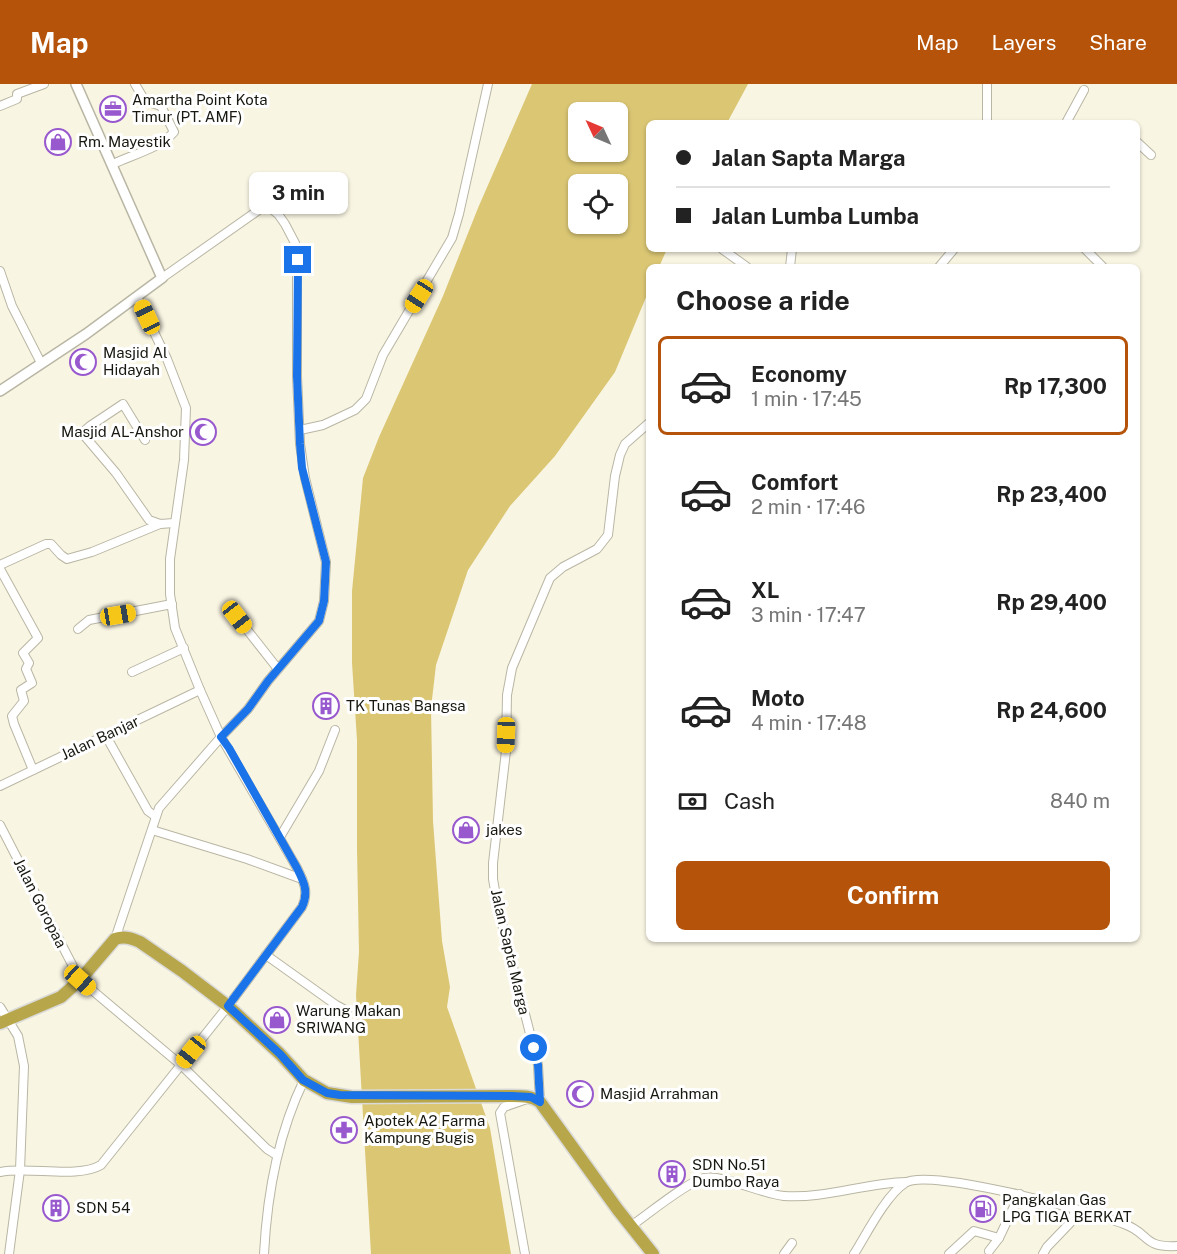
<!DOCTYPE html>
<meta charset="utf-8">
<style>
:root{--surface:#fff;--page:#f6f6f6;--text:#222;--muted:#767676;--line:#e0e0e0;--accent:#b45309}
body{margin:0;font-family:"Public Sans",sans-serif;background:var(--page);color:var(--text);height:100vh;display:flex;flex-direction:column;font-size:22px;white-space:nowrap}
*{box-sizing:border-box;margin:0}
p{font-size:20px;color:var(--muted)}
.icon{flex:none;width:33px;height:33px;fill:none;stroke:currentColor;stroke-width:2;stroke-linecap:round;stroke-linejoin:round}
.map{position:relative;flex:1;overflow:hidden}
.details{position:absolute;left:646px;top:180px;width:494px;height:678px;display:flex;flex-direction:column;background:var(--surface);border-radius:9px;box-shadow:0 2px 4px #0004}
.details>*{flex:none}
.banner{position:absolute;left:646px;top:36px;width:494px;height:132px;border-radius:9px;box-shadow:0 2px 4px #0004;display:grid;align-content:center;height:132px;padding:0 30px;background:var(--surface)}
.needle{width:39px;rotate:314deg}
.controls{position:absolute;left:568px;top:18px;display:grid;gap:12px}
.controls a{display:grid;place-items:center;width:60px;height:60px;border-radius:9px;background:var(--surface);box-shadow:0 2px 4px #0004;font-size:30px}
.end{position:absolute;width:27px;height:27px;margin:-14px;border:8px solid #1a73e8;background:#fff;box-shadow:0 0 0 3px #fff}
.from{border-radius:50%}
.bubble{position:absolute;height:42px;border-radius:9px;background:var(--surface);box-shadow:0 2px 4px #0004;font-size:20px;font-weight:700;line-height:42px;text-align:center}
.car{position:absolute;width:18px;height:36px;margin:-18px -9px;border-radius:8px;box-shadow:0 0 4px 2px #0007;background:linear-gradient(#f5c518 24%,#345 0 40%,#f5c518 0 76%,#345 0 86%,#f5c518 0)}
.banner b{display:flex;align-items:center;gap:21px;height:57px;font-size:22px}
.banner b+b{border-top:2px solid var(--line)}
.banner i{width:15px;height:15px;background:var(--text)}
ul{padding:0;list-style:none}
li{display:flex;align-items:center;gap:18px;height:99px;margin:0 12px 9px;padding:0 18px;border:3px solid transparent;border-radius:9px}
li div{flex:1}
li b{display:block;font-size:22px}
li em{font-style:normal;font-weight:700}
li.active{border-color:var(--accent)}
li>.icon{width:54px;height:54px;stroke-width:1.5}
h2{padding:0 30px;font-size:27px;line-height:72px}
.pay{display:flex;align-items:center;gap:15px;height:66px;padding:0 30px;font-size:22px}
.pay p{margin-inline-start:auto}
.action{display:flex;gap:12px;margin-top:auto;padding:12px 30px}
.action a{flex:1;height:69px;border-radius:9px;background:var(--accent);color:#fff;font-size:24px;font-weight:700;line-height:69px;text-align:center}
header{display:flex;align-items:center;gap:36px;box-sizing:border-box;height:84px;padding:0 30px;background:var(--accent);color:#fff}
header strong{font-size:28px}
nav{display:flex;gap:33px;margin-inline-start:auto;font-size:21px}
.map>svg:first-child{display:block}
.water{fill:#dac673;fill-rule:evenodd}
.lines{fill:none;stroke-linecap:round;stroke-linejoin:round}
.minor-casing{stroke:#b9b6a4;stroke-width:10}
.tertiary-casing{stroke:#b9b6a4;stroke-width:12}
.trunk-casing{stroke:#dadad9;stroke-width:15}
.minor{stroke:#fff;stroke-width:8}
.tertiary{stroke:#fff;stroke-width:9}
.trunk{stroke:#b8a64b;stroke-width:12}
.route{stroke:#1a73e8;stroke-width:8}
.labels{text-anchor:middle;stroke-width:6;stroke-linejoin:round;paint-order:stroke}
.poi-label{font-size:15px;fill:#181710;stroke:#fff;text-anchor:start}
.street-label{font-size:15px;fill:#181710;stroke:#fff}
</style>
<header>
<strong>Map</strong>
<nav><a>Map</a><a>Layers</a><a>Share</a></nav>
</header>
<div class="map">
<svg width="1177" height="1170" viewBox="0 0 1177 1170">
<rect width="100%" height="100%" fill="#f9f5e3"/>
<path class="water" d="M532 0H748L727 39H650V165H667L659 183H650L649 206 615 288 555 372 510 422 468 486 436 581 431 624 433 737 442 857 450 903 447 923 490 1044 511 1170H371L356 911 359 868 357 765V656L352 579V507L363 394 379 353 443 212 478 124ZM579 28H618V68H579ZM579 100H618V140H579Z"/>
<g class="lines">
<defs>
<g id="minor">
<polyline points="987,0 987,39"/>
<polyline points="0,22 17,15 17,10 44,0"/>
<polyline points="1066,39 1084,6"/>
<polyline points="1137,58 1151,71"/>
<path d="M113 80C132 71 160 64 174 48L161 22 145 17 135 0"/>
<polyline points="722,165 747,183"/>
<polyline points="1085,165 1103,183"/>
<polyline points="790,183 792,165"/>
<polyline points="939,183 954,165"/>
<polyline points="0,187 12,222 41,279"/>
<polyline points="300,346 323,341 338,334 355,326 366,315 383,271 452,154 459,130 488,0"/>
<polyline points="145,356 123,320 90,342 82,349 116,389 149,436 160,440 174,439"/>
<polyline points="0,481 46,460 51,460 61,471 67,475 92,468 160,440"/>
<polyline points="0,485 38,554 23,569 29,579 26,585 32,599 21,606 24,617 12,632 14,640 33,686"/>
<polyline points="237,533 278,585"/>
<polyline points="78,545 89,536 172,520"/>
<polyline points="132,588 184,564"/>
<polyline points="106,652 148,727 155,732"/>
<polyline points="0,702 200,606"/>
<polyline points="0,741 80,896 181,981 267,1065 275,1070 278,1068"/>
<polyline points="152,746 247,775 302,795"/>
<polyline points="280,753 319,687 335,646"/>
<polyline points="115,855 159,724 221,653 200,606 175,544 170,510 170,475 184,376 186,324 167,275 137,213"/>
<polyline points="266,871 336,921 347,927"/>
<polyline points="0,923 18,952 24,982 20,1086 9,1170"/>
<polyline points="540,1018 538,981 498,824 493,795 493,779 506,667 507,611 512,584 550,494 563,483 597,465 608,451 615,392 620,371 625,360 650,338"/>
<path d="M0 1088C29 1082 77 1095 101 1081L228 922 302 823C309 808 304 798 297 784L221 653 248 625 268 597 319 537 324 517 326 478 305 394 300 360 297 292V168L295 159 285 140 278 130 269 123H263L162 194"/>
<path d="M631 1142C647 1131 687 1098 704 1094 722 1090 762 1110 784 1112 825 1115 865 1099 906 1098"/>
<polyline points="989,1167 999,1154 1020,1110"/>
<path d="M264 1170C267 1111 278 1050 304 996"/>
<polyline points="525,1170 500,1029 504,1023 527,1015"/>
<polyline points="784,1170 792,1159"/>
<path d="M854 1170C866 1151 886 1111 905 1099 928 1083 1093 1128 1124 1140 1150 1149 1142 1164 1177 1162"/>
<polyline points="949,1170 974,1147 999,1154"/>
<polyline points="1043,1170 1047,1163 1070,1139 1076,1125"/>
</g>
<polyline id="tertiary" points="0,307 86,250 162,194 76,0"/>
<path id="trunk" d="M0 939 61 913 80 896 115 855C124 852 131 854 140 858L182 887 228 922 280 970 304 996 327 1009 352 1013 512 1012C523 1012 532 1012 540 1018L618 1126 653 1170"/>
</defs>
<use href="#minor" class="minor-casing"/>
<use href="#tertiary" class="tertiary-casing"/>
<use href="#trunk" class="trunk-casing"/>
<use href="#minor" class="minor"/>
<use href="#tertiary" class="tertiary"/>
<use href="#trunk" class="trunk"/>
</g>
<g class="lines">
<path class="route" d="M298 176 297 292 300 360 302 384 326 478 324 517 319 537 268 597 248 625 221 653 229 664 297 784C304 798 309 808 302 823L228 922 280 970 303 996 327 1009 340 1011 512 1012 531 1013 540 1018 538 981 534 964"/>
</g>
<defs>
<symbol id="office-ring" viewBox="-11 -11 22 22"><circle r="9.5" fill="#fff" stroke="#9858ce" stroke-width="1.5"/><path d="M-6-3h4V-5.5h4V-3h4V5H-6ZM-1-4.5V-3h2v-1.5ZM-6 0V1H6V0Z" fill="#9858ce"/></symbol>
<symbol id="shop-ring" viewBox="-11 -11 22 22"><circle r="9.5" fill="#fff" stroke="#9858ce" stroke-width="1.5"/><path d="M-5-2.5h2.3a2.7 3.5 0 0 1 5.4 0H5L5.5 6h-11ZM-1.5-2.5h3a1.5 2.3 0 0 0-3 0Z" fill="#9858ce"/></symbol>
<symbol id="mosque-ring" viewBox="-11 -11 22 22"><circle r="9.5" fill="#fff" stroke="#9858ce" stroke-width="1.5"/><path d="M3.5-4.9A6 6 0 1 0 3.5 4.9A5 5 0 1 1 3.5-4.9Z" fill="#9858ce"/></symbol>
<symbol id="building-ring" viewBox="-11 -11 22 22"><circle r="9.5" fill="#fff" stroke="#9858ce" stroke-width="1.5"/><path d="M-4-6H4V6H1V3H-1V6H-4ZM-2.5-4.3h1.7v1.8h-1.7ZM.8-4.3h1.7v1.8H.8ZM-2.5-1h1.7V.8h-1.7ZM.8-1h1.7V.8H.8Z" fill="#9858ce"/></symbol>
<symbol id="pharmacy-ring" viewBox="-11 -11 22 22"><circle r="9.5" fill="#fff" stroke="#9858ce" stroke-width="1.5"/><path d="M-2-6h4v4h4v4h-4v4h-4v-4h-4v-4h4Z" fill="#9858ce"/></symbol>
<symbol id="fuel-ring" viewBox="-11 -11 22 22"><circle r="9.5" fill="#fff" stroke="#9858ce" stroke-width="1.5"/><path d="M-5.5-6h7V0h2V4h1.3V-2.5L3-4.5l.8-.8L6-3V5H2.5V1h-1V6h-7ZM-4.2-4.7v3.2H.2V-4.7Z" fill="#9858ce"/></symbol>
</defs>
<g fill-rule="evenodd">
<use href="#office-ring" x="98" y="10" width="30" height="30"/>
<use href="#shop-ring" x="43" y="43" width="30" height="30"/>
<use href="#mosque-ring" x="68" y="263" width="30" height="30"/>
<use href="#mosque-ring" x="188" y="333" width="30" height="30"/>
<use href="#building-ring" x="311" y="607" width="30" height="30"/>
<use href="#shop-ring" x="451" y="731" width="30" height="30"/>
<use href="#shop-ring" x="262" y="921" width="30" height="30"/>
<use href="#mosque-ring" x="565" y="995" width="30" height="30"/>
<use href="#pharmacy-ring" x="329" y="1031" width="30" height="30"/>
<use href="#building-ring" x="657" y="1075" width="30" height="30"/>
<use href="#building-ring" x="41" y="1109" width="30" height="30"/>
<use href="#fuel-ring" x="968" y="1110" width="30" height="30"/>
</g>
<g class="labels">
<g class="poi-label">
<text x="132" y="21">Amartha Point Kota<tspan x="132" dy="17">Timur (PT. AMF)</tspan></text>
<text x="78" y="63">Rm. Mayestik</text>
<text x="103" y="274">Masjid Al<tspan x="103" dy="17">Hidayah</tspan></text>
<text x="184" y="353" text-anchor="end">Masjid AL-Anshor</text>
<text x="346" y="627">TK Tunas Bangsa</text>
<text x="486" y="751">jakes</text>
<text x="296" y="932">Warung Makan<tspan x="296" dy="17">SRIWANG</tspan></text>
<text x="600" y="1015">Masjid Arrahman</text>
<text x="364" y="1042">Apotek A2 Farma<tspan x="364" dy="17">Kampung Bugis</tspan></text>
<text x="692" y="1086">SDN No.51<tspan x="692" dy="17">Dumbo Raya</tspan></text>
<text x="1002" y="1121">Pangkalan Gas<tspan x="1002" dy="17">LPG TIGA BERKAT</tspan></text>
<text x="76" y="1129">SDN 54</text>
</g>
<g class="street-label">
<text transform="translate(100 654) rotate(-25)" y="5">Jalan Banjar</text>
<text transform="translate(40 819) rotate(63)" y="5">Jalan Goropaa</text>
<text transform="translate(510 868) rotate(77)" y="5">Jalan Sapta Marga</text>
</g>
</g>
</svg>
<div class="controls">
<a><svg class="needle" viewBox="-14 -14 28 28"><path d="M0-13l5 13h-10z" fill="#e53935"/><path d="M0 13l5-13h-10z" fill="#767676"/></svg></a>
<a><svg class="icon" aria-label="locate" viewBox="0 0 24 24"><circle cx="12" cy="12" r="6"/><path d="M12 2v4M12 18v4M2 12h4M18 12h4"/></svg></a>
</div>
<i class="end from" style="left:534px;top:964px"></i>
<i class="end" style="left:298px;top:176px"></i>
<div class="bubble" style="left:249px;top:88px;width:99px">3 min</div>
<i class="car" style="left:419px;top:212px;rotate:213deg"></i>
<i class="car" style="left:147px;top:233px;rotate:335deg"></i>
<i class="car" style="left:118px;top:531px;rotate:80deg"></i>
<i class="car" style="left:237px;top:533px;rotate:142deg"></i>
<i class="car" style="left:506px;top:651px;rotate:182deg"></i>
<i class="car" style="left:80px;top:896px;rotate:132deg"></i>
<i class="car" style="left:191px;top:968px;rotate:219deg"></i>
<div class="banner">
<b><i class="from"></i>Jalan Sapta Marga</b>
<b><i></i>Jalan Lumba Lumba</b>
</div>
<section class="details">
<h2>Choose a ride</h2>
<ul>
<li class="active"><svg class="icon" aria-label="car" viewBox="0 0 24 24"><path d="M5 17H2v-5l4-1 3-4h7l3 4 3 1v5h-3M9 17h6M6 11h13"/><circle cx="7" cy="17" r="2"/><circle cx="17" cy="17" r="2"/></svg><div><b>Economy</b><p>1 min · 17:45</p></div><em>Rp 17,300</em></li>
<li><svg class="icon" aria-label="car" viewBox="0 0 24 24"><path d="M5 17H2v-5l4-1 3-4h7l3 4 3 1v5h-3M9 17h6M6 11h13"/><circle cx="7" cy="17" r="2"/><circle cx="17" cy="17" r="2"/></svg><div><b>Comfort</b><p>2 min · 17:46</p></div><em>Rp 23,400</em></li>
<li><svg class="icon" aria-label="car" viewBox="0 0 24 24"><path d="M5 17H2v-5l4-1 3-4h7l3 4 3 1v5h-3M9 17h6M6 11h13"/><circle cx="7" cy="17" r="2"/><circle cx="17" cy="17" r="2"/></svg><div><b>XL</b><p>3 min · 17:47</p></div><em>Rp 29,400</em></li>
<li><svg class="icon" aria-label="car" viewBox="0 0 24 24"><path d="M5 17H2v-5l4-1 3-4h7l3 4 3 1v5h-3M9 17h6M6 11h13"/><circle cx="7" cy="17" r="2"/><circle cx="17" cy="17" r="2"/></svg><div><b>Moto</b><p>4 min · 17:48</p></div><em>Rp 24,600</em></li>
</ul>
<div class="pay"><svg class="icon" aria-label="cash" viewBox="0 0 24 24"><path d="M3 7h18v10H3z"/><circle cx="12" cy="12" r="2"/></svg>Cash<p>840 m</p></div>
<div class="action"><a>Confirm</a></div>
</section>
</div>
